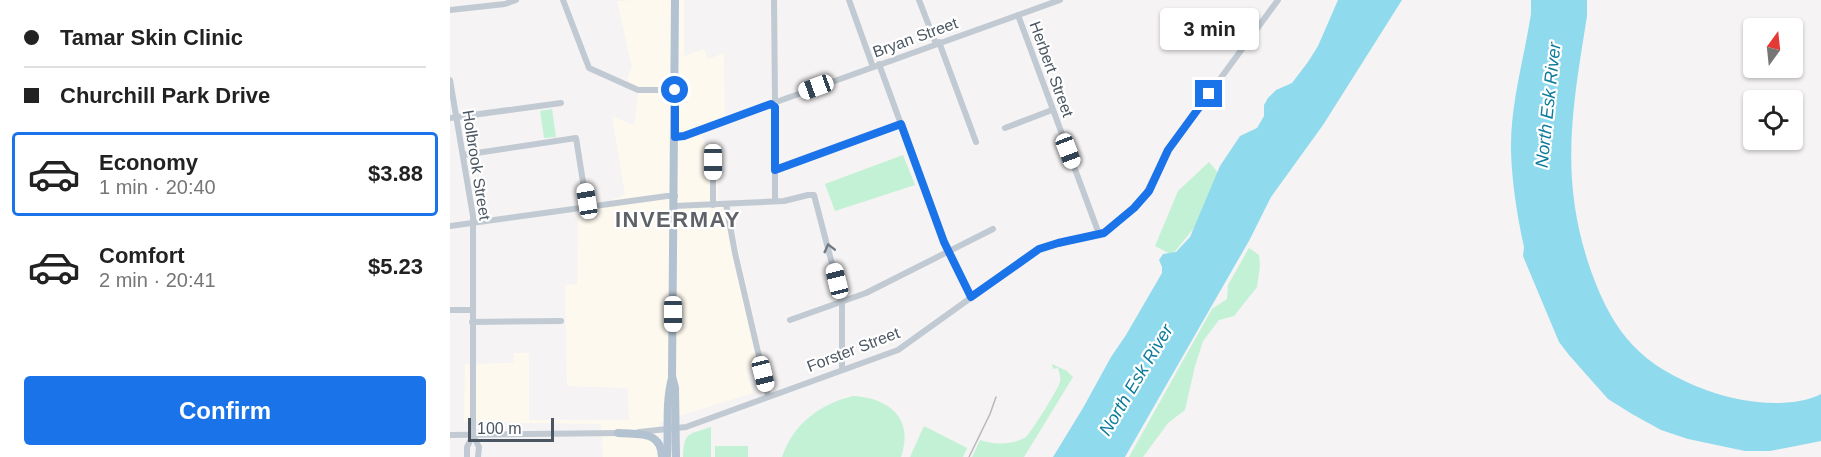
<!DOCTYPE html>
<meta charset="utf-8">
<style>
:root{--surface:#fff;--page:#f2f2f2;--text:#222;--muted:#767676;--line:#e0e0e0;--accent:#1a73e8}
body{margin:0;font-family:Arial,sans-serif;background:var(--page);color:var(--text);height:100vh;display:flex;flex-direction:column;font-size:22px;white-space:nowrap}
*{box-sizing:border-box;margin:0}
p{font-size:20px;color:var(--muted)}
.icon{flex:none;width:33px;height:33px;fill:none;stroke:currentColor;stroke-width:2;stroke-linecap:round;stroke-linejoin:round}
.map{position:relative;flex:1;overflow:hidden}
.details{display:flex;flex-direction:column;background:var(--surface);width:450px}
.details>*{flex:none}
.banner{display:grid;align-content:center;height:132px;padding:0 24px;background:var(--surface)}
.needle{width:39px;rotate:15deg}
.buttons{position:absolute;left:1293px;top:18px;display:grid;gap:12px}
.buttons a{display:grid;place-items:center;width:60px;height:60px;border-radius:6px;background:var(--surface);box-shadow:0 2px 4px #0004;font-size:30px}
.scale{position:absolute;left:18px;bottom:15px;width:86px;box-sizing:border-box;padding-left:6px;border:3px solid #4a5661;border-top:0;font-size:16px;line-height:21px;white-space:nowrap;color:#4a5661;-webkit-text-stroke:4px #fff;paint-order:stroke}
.end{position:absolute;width:27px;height:27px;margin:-14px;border:8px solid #1a73e8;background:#fff;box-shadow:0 0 0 3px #fff}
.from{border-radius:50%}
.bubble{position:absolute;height:42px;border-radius:6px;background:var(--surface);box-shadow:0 2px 4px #0004;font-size:20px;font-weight:700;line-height:42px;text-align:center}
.car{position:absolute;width:18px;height:36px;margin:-18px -9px;border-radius:8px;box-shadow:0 0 4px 2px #0007;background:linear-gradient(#fff 24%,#345 0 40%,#fff 0 76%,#345 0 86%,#fff 0)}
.banner b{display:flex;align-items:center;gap:21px;height:57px;font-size:22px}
.banner b+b{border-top:2px solid var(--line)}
.banner i{width:15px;height:15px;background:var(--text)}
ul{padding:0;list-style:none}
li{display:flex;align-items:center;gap:18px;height:84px;margin:0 12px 9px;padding:0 12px;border:3px solid transparent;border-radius:6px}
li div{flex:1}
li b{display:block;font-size:22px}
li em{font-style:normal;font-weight:700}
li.current{border-color:var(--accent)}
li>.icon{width:54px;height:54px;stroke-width:1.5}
.primary-button{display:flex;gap:12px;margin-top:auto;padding:12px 24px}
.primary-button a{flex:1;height:69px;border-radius:6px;background:var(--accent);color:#fff;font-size:24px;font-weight:700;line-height:69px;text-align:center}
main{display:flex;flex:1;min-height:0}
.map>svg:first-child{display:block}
.commercial{fill:#fdf9ef}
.green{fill:#c3f1d5}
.water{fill:#90daee}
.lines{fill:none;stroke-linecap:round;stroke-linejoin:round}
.minor{stroke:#c1cad2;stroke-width:6}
.major{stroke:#b3c2d1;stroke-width:8}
.tram{stroke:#b5b8bd;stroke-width:1.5}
.oneway{stroke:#6e7983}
.route{stroke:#1a73e8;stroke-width:8}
.labels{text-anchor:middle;stroke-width:4.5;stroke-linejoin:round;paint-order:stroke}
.street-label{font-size:16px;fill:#4a5661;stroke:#fff}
.water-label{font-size:18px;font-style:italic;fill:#0c7c9b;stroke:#fff}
.district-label{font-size:22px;font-weight:bold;letter-spacing:1.5px;fill:#5f6368;stroke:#fff}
</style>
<main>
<section class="details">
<div class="banner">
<b><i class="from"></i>Tamar Skin Clinic</b>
<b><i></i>Churchill Park Drive</b>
</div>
<ul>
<li class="current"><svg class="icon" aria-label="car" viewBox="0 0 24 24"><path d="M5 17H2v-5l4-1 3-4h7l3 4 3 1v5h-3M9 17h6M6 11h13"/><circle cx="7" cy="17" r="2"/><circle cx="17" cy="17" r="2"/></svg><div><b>Economy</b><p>1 min · 20:40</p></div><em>$3.88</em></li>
<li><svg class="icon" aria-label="car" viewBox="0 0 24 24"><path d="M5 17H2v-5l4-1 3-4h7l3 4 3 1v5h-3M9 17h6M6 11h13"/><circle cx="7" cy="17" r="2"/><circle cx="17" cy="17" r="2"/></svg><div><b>Comfort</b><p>2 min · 20:41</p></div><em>$5.23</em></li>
</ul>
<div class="primary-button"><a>Confirm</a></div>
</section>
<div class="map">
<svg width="1371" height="457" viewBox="0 0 1371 457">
<rect width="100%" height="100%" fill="#f5f3f3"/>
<polygon class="commercial" points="183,0 234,0 234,56 254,49 258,59 274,53 275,115 252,136 259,156 268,154 268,200 279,208 313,359 308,366 296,369 303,393 210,422 208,457 153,457 151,424 14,422 15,364 63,363 64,353 79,353 79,420 179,420 178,388 117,386 115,285 127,284 128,216 175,194 162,116 184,125 188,95 177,79 182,67 167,1"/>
<g class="green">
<polygon points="102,109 106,137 94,138 90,111"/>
<polygon points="453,155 465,185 385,211 375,184"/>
<polygon points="759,162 770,175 748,223 722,255 705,246 728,191"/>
<polygon points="799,248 809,255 810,266 807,287 784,316 769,320 753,341 745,366 735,410 718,423 693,457 679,457 762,309 777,299 778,285"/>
<path d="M602 364 617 371 623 377 574 457H522L530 440C544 445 563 445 576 437 580 434 609 388 610 382 611 378 609 372 608 368L603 369Z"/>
<path d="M403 396C440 398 464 419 451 457H332C343 424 370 404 403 396Z"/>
<polygon points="474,426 517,448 513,457 460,457"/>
<path d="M261 427V457H233C234 431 238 435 261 427Z"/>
<rect x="265" y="446" width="33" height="11"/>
</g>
<g class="water">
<polygon points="888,0 952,0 873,125 821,197 800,239 675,457 603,457 633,408 661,357 676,335 712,273 712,267 709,260 713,254 726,252 740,237 770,166 790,136 807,128 814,116 814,105 818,98 826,90 842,83 858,62 868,46"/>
<path d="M1081 0H1137V16C1122 110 1109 179 1141 271 1164 335 1192 366 1256 390 1287 402 1340 410 1371 394V441L1320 451H1295L1238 439 1211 430 1182 414 1158 399 1119 355 1109 342 1073 256 1074 247C1067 215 1062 183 1061 151 1060 105 1074 59 1081 14Z"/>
</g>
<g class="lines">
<g class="minor">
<polyline points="113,0 139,68 188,90 225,90"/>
<polyline points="324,0 325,99"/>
<polyline points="399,0 423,67"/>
<polyline points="469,0 486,44"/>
<polyline points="0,10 55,4 66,0"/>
<polyline points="568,15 649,234"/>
<polyline points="489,42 526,142"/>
<polyline points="429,64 494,242 521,298"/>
<polyline points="0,80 23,216 23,435 29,447 28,457"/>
<polyline points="329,101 610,0"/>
<polyline points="325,107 325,201"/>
<polyline points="0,118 111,103"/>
<polyline points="555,128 602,110"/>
<polyline points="225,137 232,137 321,104"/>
<polyline points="13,155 126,138 137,207"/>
<polyline points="325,170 451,124"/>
<polyline points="276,204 285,253 318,395"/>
<polyline points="263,205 263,162"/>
<polyline points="224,206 334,201 358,195 364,195 392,302 392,369"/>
<polyline points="0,226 217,196 225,196"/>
<polyline points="0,310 22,310"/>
<polyline points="340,320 416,293 543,229"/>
<polyline points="22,322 111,321"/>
<polyline points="189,432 236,427 448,350 589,249 657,231 684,208 694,197 718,150 828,0"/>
<polyline points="0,435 170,433"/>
<polyline points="17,457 17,447 23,435"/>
</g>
<g class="major">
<polyline points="225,0 222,376 225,388 226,457"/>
<path d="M168 433C189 435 211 430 212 457"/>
<path d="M217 457C219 430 215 404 222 378"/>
</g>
<polyline class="tram" points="519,457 540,414 546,397"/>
</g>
<defs><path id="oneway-chevron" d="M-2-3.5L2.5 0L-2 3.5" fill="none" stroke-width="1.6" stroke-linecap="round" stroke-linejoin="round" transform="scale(1.5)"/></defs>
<use class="oneway" href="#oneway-chevron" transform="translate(379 248) rotate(-104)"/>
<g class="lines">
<polyline class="route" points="225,90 225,137 234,136 321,104 325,107 325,170 451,124 494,242 521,297 589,249 608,243 654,233 684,208 699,191 718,150 759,94"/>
</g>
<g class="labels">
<g class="street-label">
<text transform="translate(465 37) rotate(-20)" y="6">Bryan Street</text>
<text transform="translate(602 69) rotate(70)" y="6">Herbert Street</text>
<text transform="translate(27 165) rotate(81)" y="6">Holbrook Street</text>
<text transform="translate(403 349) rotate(-21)" y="6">Forster Street</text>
</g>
<g class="water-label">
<text transform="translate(1098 105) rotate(-84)" y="6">North Esk River</text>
<text transform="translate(686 380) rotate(-59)" y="6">North Esk River</text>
</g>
<g class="district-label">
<text x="228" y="227">INVERMAY</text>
</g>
</g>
</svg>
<div class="buttons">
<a><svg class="needle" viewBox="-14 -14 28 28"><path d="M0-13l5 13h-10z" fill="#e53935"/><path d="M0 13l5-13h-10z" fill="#767676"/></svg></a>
<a><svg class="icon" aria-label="locate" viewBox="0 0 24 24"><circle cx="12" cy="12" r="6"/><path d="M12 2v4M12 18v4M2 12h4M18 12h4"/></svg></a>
</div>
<div class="scale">100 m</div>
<i class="end from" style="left:225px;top:90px"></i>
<i class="end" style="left:759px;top:94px"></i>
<div class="bubble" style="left:710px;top:8px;width:99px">3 min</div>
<i class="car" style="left:366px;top:87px;rotate:250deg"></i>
<i class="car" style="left:618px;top:151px;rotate:159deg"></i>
<i class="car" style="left:263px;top:162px;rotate:180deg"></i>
<i class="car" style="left:137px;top:201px;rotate:351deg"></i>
<i class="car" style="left:387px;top:281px;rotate:346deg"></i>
<i class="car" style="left:223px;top:314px;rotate:180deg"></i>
<i class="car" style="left:313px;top:374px;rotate:166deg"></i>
</div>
</main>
